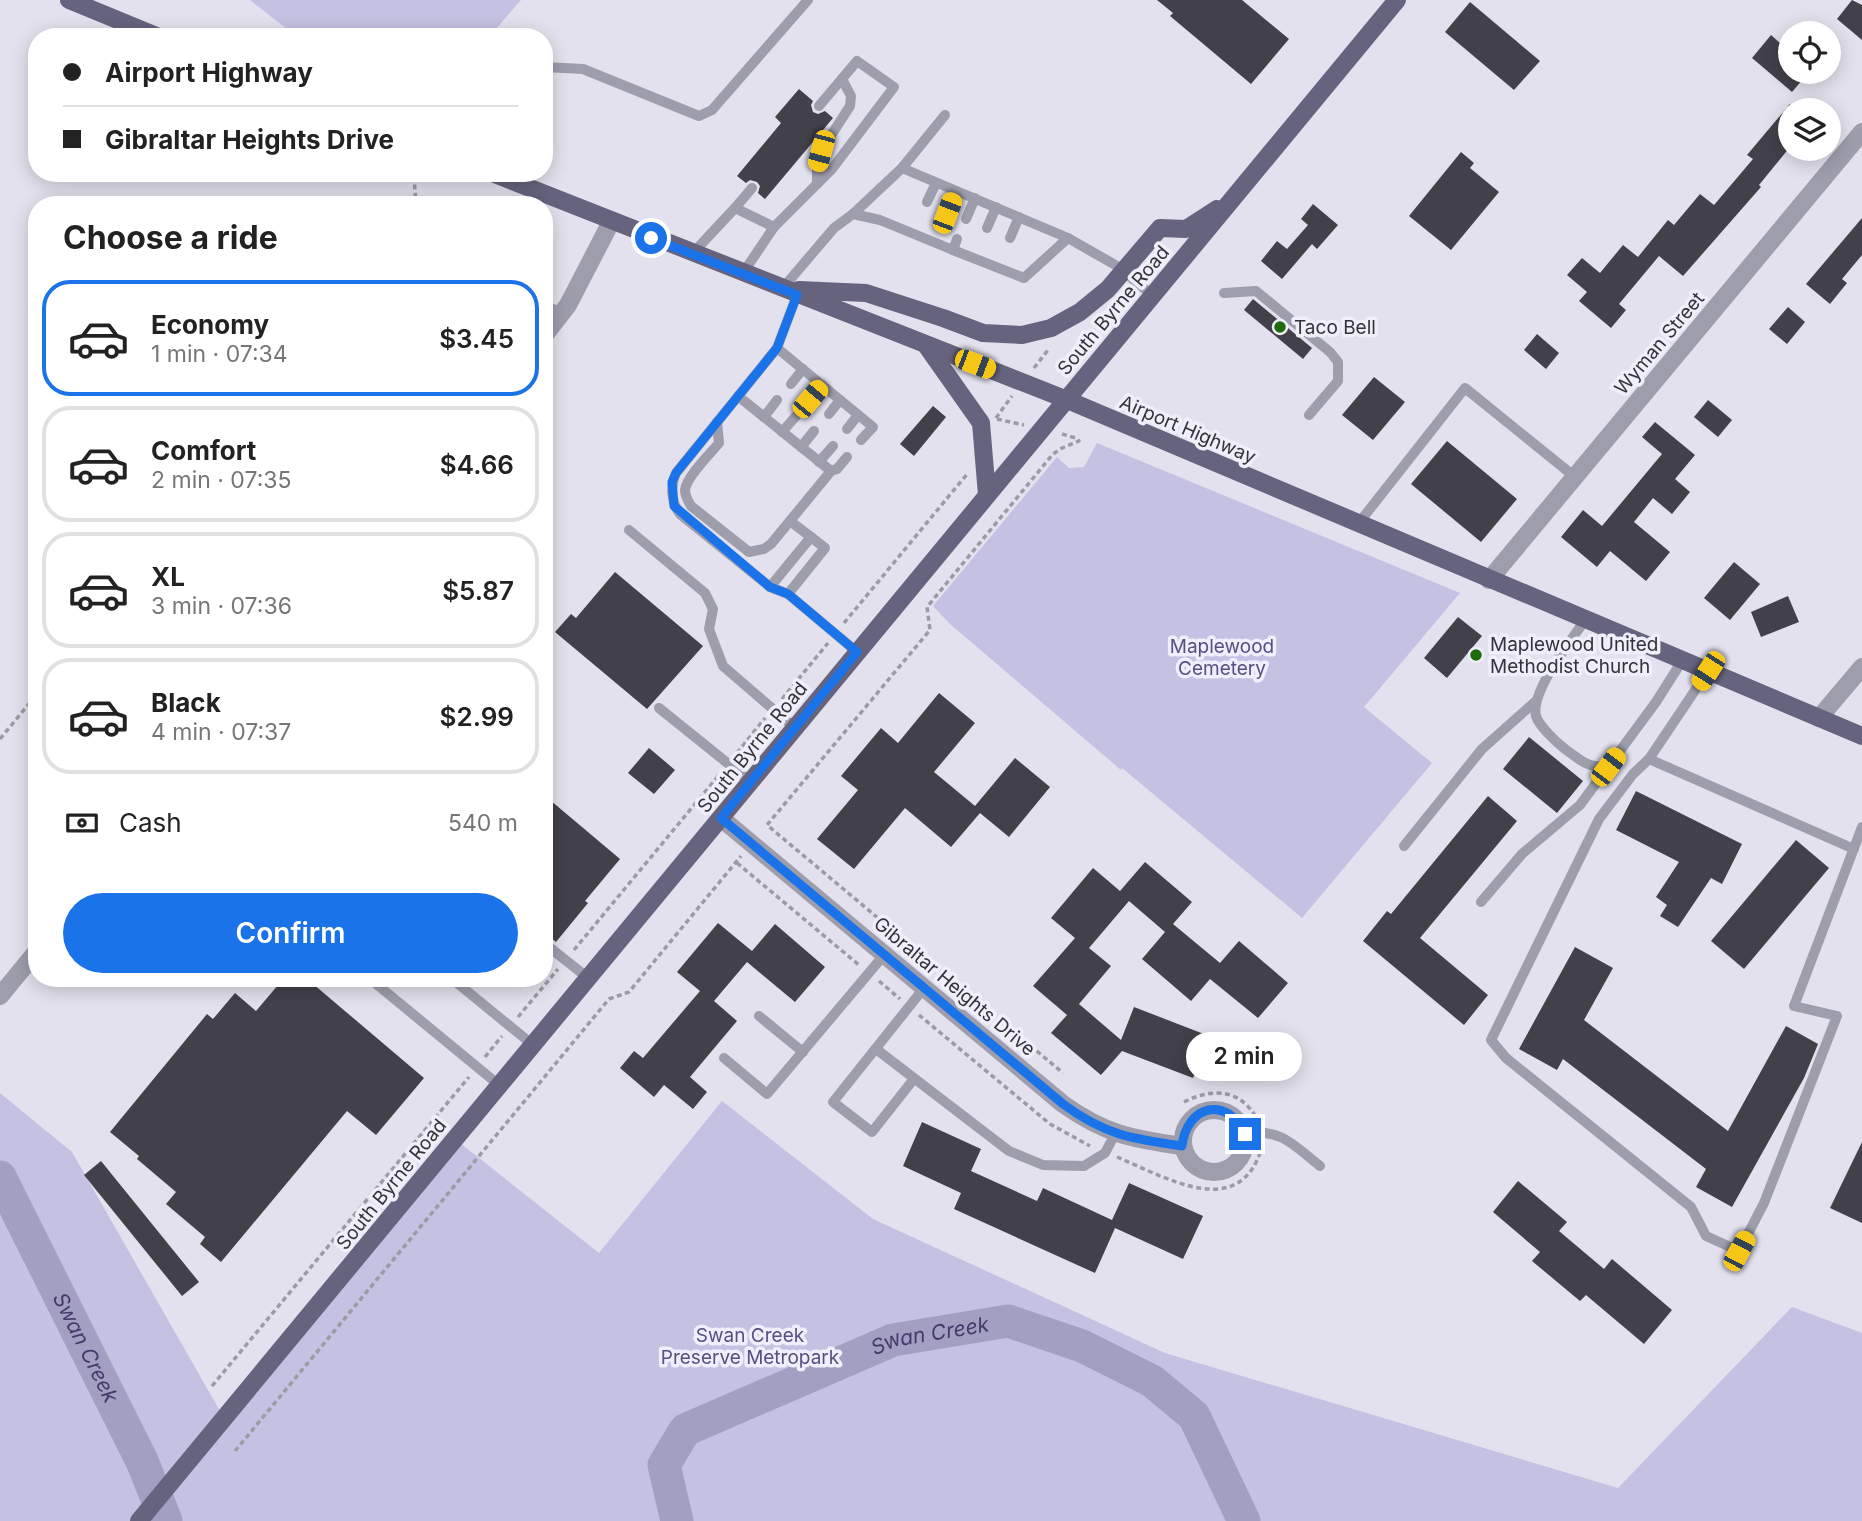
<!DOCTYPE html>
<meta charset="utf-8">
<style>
:root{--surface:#fff;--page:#f6f6f6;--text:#222;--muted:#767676;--line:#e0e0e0;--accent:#1a73e8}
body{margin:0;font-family:Inter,sans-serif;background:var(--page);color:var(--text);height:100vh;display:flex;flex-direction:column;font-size:26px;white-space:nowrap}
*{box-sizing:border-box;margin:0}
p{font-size:23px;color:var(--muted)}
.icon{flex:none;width:38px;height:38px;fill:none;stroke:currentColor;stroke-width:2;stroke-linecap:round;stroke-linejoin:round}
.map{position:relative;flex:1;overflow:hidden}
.sheet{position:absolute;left:28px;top:196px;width:525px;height:791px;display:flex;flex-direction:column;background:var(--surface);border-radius:28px;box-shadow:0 4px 18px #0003}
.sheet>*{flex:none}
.banner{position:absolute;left:28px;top:28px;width:525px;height:154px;border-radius:28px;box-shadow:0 4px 18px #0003;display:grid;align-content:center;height:154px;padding:0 35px;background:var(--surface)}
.fabs{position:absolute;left:1778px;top:21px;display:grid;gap:14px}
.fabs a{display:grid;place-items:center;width:63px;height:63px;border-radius:50%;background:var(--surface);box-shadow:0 4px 18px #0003;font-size:35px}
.end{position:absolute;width:32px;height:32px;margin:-16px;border:9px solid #1a73e8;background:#fff;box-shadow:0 0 0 4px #fff}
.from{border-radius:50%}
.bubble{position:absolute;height:49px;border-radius:24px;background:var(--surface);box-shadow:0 4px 18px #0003;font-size:23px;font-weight:600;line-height:49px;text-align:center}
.car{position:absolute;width:21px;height:42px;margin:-21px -10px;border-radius:9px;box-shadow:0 0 5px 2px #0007;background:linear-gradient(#f5c518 24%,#345 0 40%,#f5c518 0 76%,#345 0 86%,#f5c518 0)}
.banner b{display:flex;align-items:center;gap:24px;height:66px;font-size:26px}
.banner b+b{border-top:2px solid var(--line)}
.banner i{width:18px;height:18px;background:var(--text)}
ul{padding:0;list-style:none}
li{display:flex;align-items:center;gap:21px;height:116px;margin:0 14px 10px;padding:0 21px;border:4px solid var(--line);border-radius:28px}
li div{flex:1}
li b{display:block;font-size:26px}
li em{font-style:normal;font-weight:600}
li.selected{border-color:var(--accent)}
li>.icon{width:63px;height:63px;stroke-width:1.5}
h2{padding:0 35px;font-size:32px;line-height:84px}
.pay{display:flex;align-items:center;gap:18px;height:77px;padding:0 35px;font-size:26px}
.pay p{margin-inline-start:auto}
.primary-button{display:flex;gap:14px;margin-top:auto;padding:14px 35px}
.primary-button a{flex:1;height:80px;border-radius:42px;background:var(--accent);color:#fff;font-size:28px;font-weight:600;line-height:80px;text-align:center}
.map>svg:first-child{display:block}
.green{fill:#c5c1e2}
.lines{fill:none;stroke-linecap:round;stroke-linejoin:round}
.river{stroke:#a39fc2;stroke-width:33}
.building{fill:#42414a}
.path{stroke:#9c9ba4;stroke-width:3.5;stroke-dasharray:5 3.5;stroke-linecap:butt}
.lane{stroke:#9e9dac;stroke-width:10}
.street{stroke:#9e9dac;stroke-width:18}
.primary{stroke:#66637e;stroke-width:18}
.route{stroke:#1a73e8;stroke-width:9}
.poi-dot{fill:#1f6b0b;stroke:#efeefb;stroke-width:2.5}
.labels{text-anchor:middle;stroke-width:7;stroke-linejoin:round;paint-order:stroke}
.street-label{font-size:19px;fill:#343338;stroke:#efeefb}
.poi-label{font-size:19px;fill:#343338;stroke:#efeefb;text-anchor:start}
.park-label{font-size:19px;fill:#574f81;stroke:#efeefb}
.water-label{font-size:21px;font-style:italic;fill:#433a6a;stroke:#efeefb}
</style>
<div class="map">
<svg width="1862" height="1521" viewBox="0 0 1862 1521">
<rect width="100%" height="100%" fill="#e2e1ed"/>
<g class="green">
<polygon points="250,0 521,0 489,37 297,37"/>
<polygon points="1097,443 1460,593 1364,707 1432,763 1302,918 1122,768 1121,770 950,624 933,606 1057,457 1069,468 1084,467"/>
<polygon points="0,1093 72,1152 224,1418 455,1139 599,1253 722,1101 873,1219 1165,1353 1618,1488 1792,1307 1862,1333 1862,1521 0,1521"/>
</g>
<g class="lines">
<g class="river">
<path id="s1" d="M0 1177 142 1461 166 1521"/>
<path id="s2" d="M677 1521 664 1465 685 1430 893 1340 1008 1321 1082 1346 1152 1381 1194 1416 1244 1521"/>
</g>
</g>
<g class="building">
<polygon points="1157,0 1242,0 1289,39 1251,84 1170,16 1173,13"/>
<polygon points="1852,0 1862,5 1862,40 1837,19"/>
<polygon points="1470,2 1540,61 1514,90 1445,32"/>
<polygon points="1771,35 1790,52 1790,72 1809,72 1792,92 1752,58"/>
<polygon points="799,89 813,101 811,105 813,112 818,114 825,111 833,118 765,199 758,193 760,186 757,182 750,180 746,183 737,176 781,123 775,117"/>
<polygon points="1790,104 1790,147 1759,185 1761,187 1683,276 1659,256 1619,304 1626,310 1611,328 1579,301 1587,292 1567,275 1582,258 1600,273 1623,245 1638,257 1668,220 1674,225 1700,194 1714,205 1753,159 1747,155"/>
<polygon points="1461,152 1474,163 1470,168 1499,192 1451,250 1409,216"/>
<polygon points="1313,204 1338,225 1317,249 1312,244 1282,279 1261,261 1277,241 1287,249 1308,225 1301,219"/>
<polygon points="1862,218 1862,255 1842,279 1847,283 1830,304 1806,284"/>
<polygon points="1253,299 1312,348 1303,359 1244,310"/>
<polygon points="1788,307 1805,322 1787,344 1769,329"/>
<polygon points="1537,334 1559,353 1546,369 1524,350"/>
<polygon points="1374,377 1405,402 1373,440 1342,415"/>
<polygon points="1708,400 1732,420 1718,437 1694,417"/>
<polygon points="933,406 946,417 914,456 900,444"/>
<polygon points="1655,422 1695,455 1675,479 1690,492 1672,514 1653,498 1634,522 1670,552 1646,581 1610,551 1597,567 1561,537 1583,510 1602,526 1662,454 1642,437"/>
<polygon points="1447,441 1517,499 1481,542 1411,484"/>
<polygon points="1734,562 1760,584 1730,620 1704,598"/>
<polygon points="615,572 703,646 647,709 555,632 571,614 576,618"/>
<polygon points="1788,596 1799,622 1761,637 1751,612"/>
<polygon points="1458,617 1482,636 1447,678 1424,658"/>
<polygon points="939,693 975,723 934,772 975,806 1015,758 1050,787 1009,837 980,813 951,847 905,808 854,869 817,839 858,790 841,776 881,728 898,743"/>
<polygon points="1529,737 1583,781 1557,813 1503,769"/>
<polygon points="649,748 675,770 654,794 628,773"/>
<polygon points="1636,791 1742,844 1722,884 1711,878 1678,927 1660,916 1667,905 1656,897 1679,862 1616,830"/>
<polygon points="544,795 620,859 585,901 588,903 556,942 544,932"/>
<polygon points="1488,796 1517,821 1420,938 1488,995 1464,1025 1363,941 1387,911 1391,914"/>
<polygon points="1796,840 1829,868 1744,969 1711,941"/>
<polygon points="1145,862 1192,902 1173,924 1220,963 1239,941 1288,983 1258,1018 1210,979 1191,1001 1142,959 1165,932 1129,901 1089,948 1111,966 1079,1004 1121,1040 1134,1007 1209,1036 1193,1078 1122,1051 1101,1075 1051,1033 1067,1015 1033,986 1075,938 1051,918 1093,868 1120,891"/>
<polygon points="718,923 752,951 775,924 825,967 795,1002 747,962 714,1001 737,1021 690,1077 707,1092 693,1109 664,1085 654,1097 620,1068 634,1051 643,1058 700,991 677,972"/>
<polygon points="1575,947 1613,968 1584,1020 1728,1131 1786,1026 1818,1044 1804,1078 1732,1207 1696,1187 1706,1169 1563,1059 1557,1070 1519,1049"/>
<polygon points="284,978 306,978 424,1078 376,1135 347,1111 221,1262 200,1244 205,1237 166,1204 176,1192 137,1159 139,1156 110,1132 207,1014 213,1019 235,993 256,1011"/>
<polygon points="922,1122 981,1149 971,1171 1037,1201 1043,1188 1112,1220 1129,1183 1203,1216 1183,1259 1115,1228 1095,1273 954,1209 961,1193 903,1166"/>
<polygon points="1862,1142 1862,1223 1830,1208"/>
<polygon points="101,1161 199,1282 182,1296 84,1175"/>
<polygon points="1518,1181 1567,1222 1559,1231 1604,1269 1612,1259 1672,1310 1644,1344 1586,1295 1580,1301 1532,1261 1540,1252 1493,1212"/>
</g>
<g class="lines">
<g class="path">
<polyline points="414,176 416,205"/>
<polyline points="1034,368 1048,350"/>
<polyline points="996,418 1012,396"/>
<polyline points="997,419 1024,425"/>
<polyline points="1062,434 1076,438 1079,441 1062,448 1053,454 927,607 930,630 767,825 1063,1073"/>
<polyline points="844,623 968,473"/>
<polyline points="782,699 828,643"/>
<polyline points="0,739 37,694"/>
<polyline points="737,753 765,718"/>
<polyline points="737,863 859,965"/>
<polyline points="574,950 719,775"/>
<polyline points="879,981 900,999"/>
<polyline points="919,1015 1050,1124 1090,1146"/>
<polyline points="518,1017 558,969"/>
<polyline points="485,1057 502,1036"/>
<path d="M1184 1102C1212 1088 1240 1088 1257 1119"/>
<path d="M1117 1157C1165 1177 1240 1223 1262 1147"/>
<polyline points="212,1386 469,1077"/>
<polyline points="235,1451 609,999 629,992 741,856"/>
</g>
<g class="lane">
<polyline points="544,67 583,69 699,116 712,110 808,0"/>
<polyline points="902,168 1068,238 1117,266 1152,295"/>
<polyline points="817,184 817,166 821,151 850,106 851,96 842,79"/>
<polyline points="927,202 936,183"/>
<polyline points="735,208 752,188"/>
<polyline points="947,213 956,191"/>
<polyline points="853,214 902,168 945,115"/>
<polyline points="966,219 975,198"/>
<polyline points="774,227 832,169 894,87 857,61 819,106"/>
<polyline points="987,228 996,207"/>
<polyline points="1010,238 1019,217"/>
<polyline points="953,250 1024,278 1068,238"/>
<polyline points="692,254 735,208 774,227 743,273"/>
<polyline points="782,289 834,228 853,214 880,220 953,250 957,239"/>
<polyline points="1224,293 1256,291 1330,352 1338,362 1338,381 1309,415"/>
<polyline points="544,305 562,313"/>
<polyline points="777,348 873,427 861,440"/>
<polyline points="791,384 803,369"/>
<polyline points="738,396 831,471"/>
<polyline points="810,399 822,385"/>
<polyline points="829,414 840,400"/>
<polyline points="764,417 777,400"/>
<path d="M717 422 719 443C711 453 686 477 685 490 685 496 688 501 691 506L749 552 764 549 771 544 831 471 837 469 847 457"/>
<polyline points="847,429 858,415"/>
<polyline points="782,432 796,416"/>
<polyline points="801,447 814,431"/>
<polyline points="819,462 833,446"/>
<polyline points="790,521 811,537"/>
<polyline points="1358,524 1465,388 1575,477"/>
<polyline points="629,530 705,593 713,609 709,629 723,666 795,728"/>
<polyline points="770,587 811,537 825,548 788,594 857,652"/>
<path d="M788 594 770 587 680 514C671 502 670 486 676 473L777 348 797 295"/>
<path d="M1585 620C1571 641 1530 692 1536 716 1539 726 1556 742 1565 749 1582 761 1585 767 1608 767L1656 702 1682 661"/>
<polyline points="659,708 751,782"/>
<polyline points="1649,759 1708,671"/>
<polyline points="1404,846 1482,749 1536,701"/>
<polyline points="1854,849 1649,759 1633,774 1599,819 1491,1040 1506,1058 1691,1207 1706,1236 1739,1251 1764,1203 1837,1016 1794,1006 1862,827"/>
<polyline points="1481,902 1522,854 1580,805 1608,767"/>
<polyline points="544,943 588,978"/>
<polyline points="369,978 499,1085"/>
<polyline points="451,978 533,1045"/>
<polyline points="759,1016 803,1052"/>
<polyline points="876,1049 1009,1151 1043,1165 1084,1166 1105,1153 1115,1134"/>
<polyline points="724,1058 767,1094 884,955"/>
<polyline points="913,1080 872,1132 833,1102 924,988"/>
<path d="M1245 1134C1282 1128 1293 1145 1320 1166"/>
</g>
<g class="street">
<polyline points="544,336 568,305 611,222"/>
<polyline points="1489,580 1862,132"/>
<polyline points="1819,718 1862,667"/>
<path d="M721 818 1063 1104C1105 1134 1132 1139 1182 1146"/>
<polyline points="0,996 37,951"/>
<circle cx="1214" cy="1141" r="31"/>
</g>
<g class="primary">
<polyline points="69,0 159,37"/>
<polyline points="492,173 1065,399 1862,736"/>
<polyline points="799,290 866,293 943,318 983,333 1022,335 1051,328 1080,312 1108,289 1160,228 1186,229 1217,209"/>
<polyline points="926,345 981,423 987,495"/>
<polyline points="139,1521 1397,0"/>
</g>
</g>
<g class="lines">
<path class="route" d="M651 238 797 295 777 348 676 473 672 482 674 506 770 587 788 594 857 652 721 818 1063 1104C1105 1135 1132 1139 1182 1146 1187 1105 1227 1095 1245 1134"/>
</g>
<g class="poi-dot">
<circle cx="1280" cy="327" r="7"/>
<circle cx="1476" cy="655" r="7"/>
</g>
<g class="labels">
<g class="street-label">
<text transform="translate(1113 310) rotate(-50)" y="7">South Byrne Road</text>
<text transform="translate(1659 343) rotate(-50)" y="7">Wyman Street</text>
<text transform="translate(1188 429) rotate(23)" y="7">Airport Highway</text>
<text transform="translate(752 747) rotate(-51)" y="7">South Byrne Road</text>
<text transform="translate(955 986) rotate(40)" y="7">Gibraltar Heights Drive</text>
<text transform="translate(391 1184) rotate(-51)" y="7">South Byrne Road</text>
</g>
<g class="poi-label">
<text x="1294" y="334">Taco Bell</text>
<text x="1490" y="651">Maplewood United<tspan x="1490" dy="22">Methodist Church</tspan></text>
</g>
<g class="park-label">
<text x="1222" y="653">Maplewood<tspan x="1222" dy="22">Cemetery</tspan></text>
<text x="750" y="1342">Swan Creek<tspan x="750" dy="22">Preserve Metropark</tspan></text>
</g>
<g class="water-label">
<text dy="7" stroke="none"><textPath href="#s2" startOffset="362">Swan Creek</textPath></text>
<text dy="7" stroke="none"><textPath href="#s1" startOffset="191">Swan Creek</textPath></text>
</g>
</g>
</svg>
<div class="fabs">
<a><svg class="icon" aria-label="locate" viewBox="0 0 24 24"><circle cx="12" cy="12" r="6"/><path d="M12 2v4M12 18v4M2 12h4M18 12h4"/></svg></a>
<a><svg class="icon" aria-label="layers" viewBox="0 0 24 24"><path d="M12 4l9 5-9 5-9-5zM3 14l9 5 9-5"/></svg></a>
</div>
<i class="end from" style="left:651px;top:238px"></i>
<i class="end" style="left:1245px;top:1134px"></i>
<div class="bubble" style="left:1186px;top:1032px;width:116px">2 min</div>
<i class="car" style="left:821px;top:151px;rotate:195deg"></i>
<i class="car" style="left:947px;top:213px;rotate:21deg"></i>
<i class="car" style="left:975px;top:364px;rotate:111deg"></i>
<i class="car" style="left:810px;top:399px;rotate:40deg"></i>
<i class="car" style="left:1708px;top:671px;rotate:213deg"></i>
<i class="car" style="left:1608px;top:767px;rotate:37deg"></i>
<i class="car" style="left:1739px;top:1251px;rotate:28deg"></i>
<div class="banner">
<b><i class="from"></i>Airport Highway</b>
<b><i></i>Gibraltar Heights Drive</b>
</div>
<section class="sheet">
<h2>Choose a ride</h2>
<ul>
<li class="selected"><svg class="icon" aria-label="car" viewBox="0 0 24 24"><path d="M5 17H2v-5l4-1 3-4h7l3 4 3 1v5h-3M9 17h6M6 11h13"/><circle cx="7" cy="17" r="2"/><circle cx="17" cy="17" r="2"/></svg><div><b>Economy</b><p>1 min · 07:34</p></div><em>$3.45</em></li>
<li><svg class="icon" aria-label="car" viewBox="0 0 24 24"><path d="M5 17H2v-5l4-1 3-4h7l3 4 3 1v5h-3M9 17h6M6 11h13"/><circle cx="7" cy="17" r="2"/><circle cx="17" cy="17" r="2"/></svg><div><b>Comfort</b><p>2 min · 07:35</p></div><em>$4.66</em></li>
<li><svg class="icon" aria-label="car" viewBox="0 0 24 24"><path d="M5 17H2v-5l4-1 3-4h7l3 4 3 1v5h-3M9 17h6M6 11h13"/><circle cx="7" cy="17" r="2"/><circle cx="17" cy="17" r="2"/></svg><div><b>XL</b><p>3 min · 07:36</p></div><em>$5.87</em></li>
<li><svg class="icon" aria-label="car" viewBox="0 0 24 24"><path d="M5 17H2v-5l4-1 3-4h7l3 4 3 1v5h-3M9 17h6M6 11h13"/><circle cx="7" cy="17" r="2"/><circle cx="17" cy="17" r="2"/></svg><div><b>Black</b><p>4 min · 07:37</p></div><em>$2.99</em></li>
</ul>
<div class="pay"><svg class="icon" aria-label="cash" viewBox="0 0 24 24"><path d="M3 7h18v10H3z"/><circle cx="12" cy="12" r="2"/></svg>Cash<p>540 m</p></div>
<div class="primary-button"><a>Confirm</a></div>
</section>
</div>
